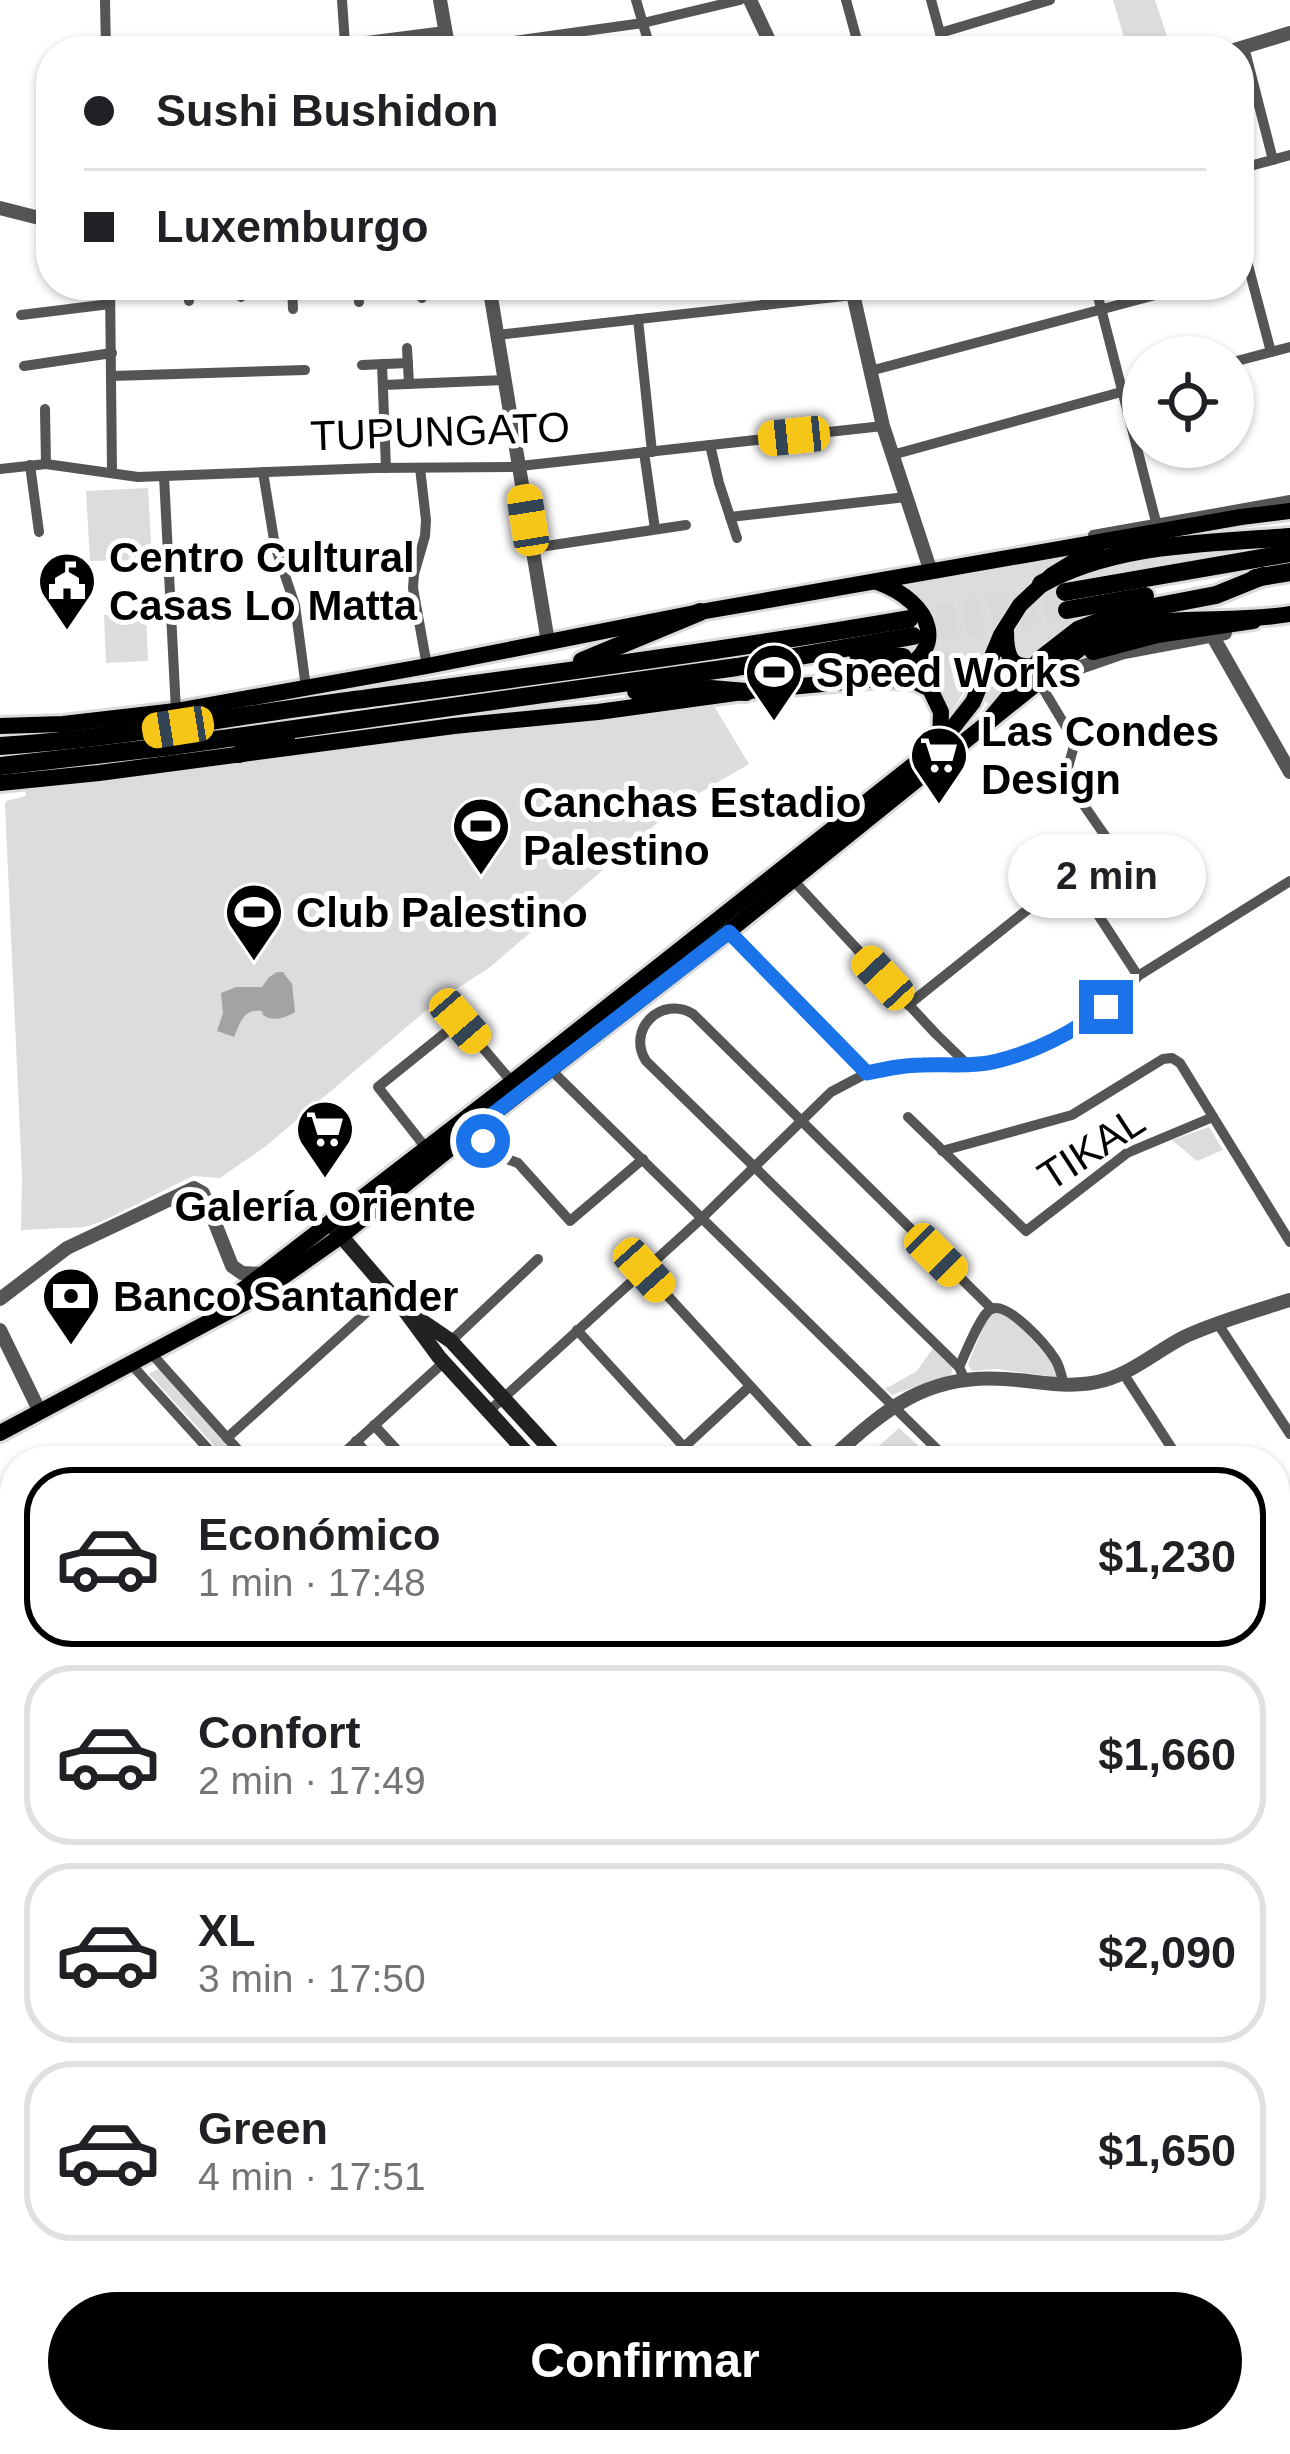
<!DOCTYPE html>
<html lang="es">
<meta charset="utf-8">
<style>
:root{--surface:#fff;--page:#f6f6f6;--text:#202124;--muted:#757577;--line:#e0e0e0;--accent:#000}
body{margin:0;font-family:Arial,sans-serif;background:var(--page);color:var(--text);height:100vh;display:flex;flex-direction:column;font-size:45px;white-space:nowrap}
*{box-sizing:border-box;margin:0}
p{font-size:39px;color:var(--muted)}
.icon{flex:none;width:66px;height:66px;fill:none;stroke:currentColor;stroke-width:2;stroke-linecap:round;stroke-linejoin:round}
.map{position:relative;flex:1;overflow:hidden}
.panel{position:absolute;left:0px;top:1446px;width:1290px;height:1008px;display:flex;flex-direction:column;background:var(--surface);border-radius:48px 48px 0 0;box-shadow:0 3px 9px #0004}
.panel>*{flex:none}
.banner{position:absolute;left:36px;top:36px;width:1218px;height:264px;border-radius:48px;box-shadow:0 3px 9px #0004;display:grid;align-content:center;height:264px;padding:0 48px;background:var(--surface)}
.tools{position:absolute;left:1122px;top:336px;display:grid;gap:24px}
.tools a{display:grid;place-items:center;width:132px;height:132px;border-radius:50%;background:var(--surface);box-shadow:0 3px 9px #0004;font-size:60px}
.end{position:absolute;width:54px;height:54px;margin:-27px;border:15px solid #1a73e8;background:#fff;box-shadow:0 0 0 6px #fff}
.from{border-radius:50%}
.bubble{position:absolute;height:84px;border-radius:42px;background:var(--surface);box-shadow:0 3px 9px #0004;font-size:39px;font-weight:700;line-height:84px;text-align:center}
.car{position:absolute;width:36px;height:72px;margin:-36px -18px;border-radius:15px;box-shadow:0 0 9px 3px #0007;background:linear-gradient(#f5c518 24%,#345 0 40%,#f5c518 0 76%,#345 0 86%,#f5c518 0)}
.banner b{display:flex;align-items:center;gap:42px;height:114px;font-size:45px}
.banner b+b{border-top:3px solid var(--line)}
.banner i{width:30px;height:30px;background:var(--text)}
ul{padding:21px 0 0;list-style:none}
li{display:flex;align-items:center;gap:36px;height:180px;margin:0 24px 18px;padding:0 24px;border:6px solid var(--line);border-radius:48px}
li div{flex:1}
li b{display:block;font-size:45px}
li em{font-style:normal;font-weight:700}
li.selected{border-color:var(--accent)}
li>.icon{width:108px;height:108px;stroke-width:1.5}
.button{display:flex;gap:24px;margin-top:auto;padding:24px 48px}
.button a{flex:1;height:138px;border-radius:72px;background:var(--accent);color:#fff;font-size:48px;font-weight:700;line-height:138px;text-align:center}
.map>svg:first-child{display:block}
.green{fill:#dcdcdc}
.water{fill:#a3a3a3}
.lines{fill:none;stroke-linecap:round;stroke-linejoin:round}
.motorway-tunnel{stroke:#d9d9d9;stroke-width:18;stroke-dasharray:18 9;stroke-linecap:butt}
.primary-casing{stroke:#dbdbdb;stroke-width:22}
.motorway-casing{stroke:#dbdbdb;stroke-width:24}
.minor{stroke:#555;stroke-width:10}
.tertiary{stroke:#555;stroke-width:14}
.secondary{stroke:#222;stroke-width:15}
.primary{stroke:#000;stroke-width:16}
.motorway{stroke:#000;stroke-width:18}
.route{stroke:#1a73e8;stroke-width:15}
.labels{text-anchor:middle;stroke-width:10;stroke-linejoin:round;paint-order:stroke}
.street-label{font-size:42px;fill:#000;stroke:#fff}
.poi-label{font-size:42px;font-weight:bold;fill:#000;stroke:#fff;text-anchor:start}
</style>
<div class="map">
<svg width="1290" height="2454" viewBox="0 0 1290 2454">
<rect width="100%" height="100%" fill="#fff"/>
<g class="green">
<polygon points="1113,0 1155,0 1172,51 1128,51"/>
<polygon points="148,488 152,560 90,561 86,491"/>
<path d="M1256 546 1254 550 1063 588 1069 625 989 705 983 699C997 666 1025 602 1057 583 1111 552 1194 552 1256 546Z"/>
<path d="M1056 559C1034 579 1013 598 997 623 979 654 971 687 948 716 942 694 936 684 916 672L927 662 932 648 917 596 902 584Z"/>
<polygon points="146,614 148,661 106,663 104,615"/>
<polygon points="714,706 749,764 677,806 489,968 436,1002 266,1146 220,1178 193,1176 105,1220 85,1227 21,1230 22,1176 5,805 6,801 26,796 25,782 412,735"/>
<polygon points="1209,1127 1223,1150 1197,1161 1172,1140"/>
<polygon points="998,1311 1009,1313 1058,1369 1056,1377 996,1369 972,1371 968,1364 987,1318"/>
<polygon points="933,1348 953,1367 951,1375 892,1395 885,1389 917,1371"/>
<polygon points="159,1368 243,1461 228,1461 149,1374"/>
<polygon points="899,1428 935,1461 862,1461"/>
<polygon points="1275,1692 1290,1712 1290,1853 1275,1854"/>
<polygon points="203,2439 923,2439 912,2454 198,2454"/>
</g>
<path class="water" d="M277 972H283L292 984 295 1012C286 1018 272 1022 263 1015L262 1011C243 1009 241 1021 234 1037L217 1031 223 1013 221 993 236 987H262L269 977Z"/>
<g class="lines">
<g class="motorway-tunnel">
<polyline points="910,618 1065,592"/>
<polyline points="913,636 1067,610"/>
<polyline points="908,657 980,663 1024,663"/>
</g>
<defs>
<g id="primary">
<path d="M877 582C933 602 953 653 887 677"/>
<path d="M1006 632C1006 663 1014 670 1044 665"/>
<polyline points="0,726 63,724 176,711 427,666 700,612 1241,517 1290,511"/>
<polyline points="0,783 99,773 454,726 598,712 766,689 880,679 916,682 930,689 941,712 940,743"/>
<polyline points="223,1305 506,1087 940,744 973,702 1001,635 1020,605 1052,575 1096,548"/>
<path d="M0 1433 250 1300 341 1236 494 1113 729 931 1088 642C1150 608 1223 626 1290 614"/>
</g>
<g id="motorway">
<polyline points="1255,578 1290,572"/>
<path d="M1041 584C1117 542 1206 544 1290 537"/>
<polyline points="1065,592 1290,553"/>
<polyline points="1067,610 1145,596"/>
<polyline points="1093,651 1157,634 1253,620"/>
<polyline points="858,654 903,657"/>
<polyline points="582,661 700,612"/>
<polyline points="636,691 711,689 746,692"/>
<polyline points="992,718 1042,658 1078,630 1122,613 1216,595 1263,576"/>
<path d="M0 746C112 739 222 718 333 703 526 677 718 652 909 619"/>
<polyline points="239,754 286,739"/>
<polyline points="0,766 165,747 737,667 913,636"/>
</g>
</defs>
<use href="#primary" class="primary-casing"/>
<use href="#motorway" class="motorway-casing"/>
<g class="minor">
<polyline points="105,0 106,51"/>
<polyline points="342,0 345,44"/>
<polyline points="636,0 651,51"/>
<polyline points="846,0 860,51"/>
<polyline points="931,0 945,51"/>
<polyline points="940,33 1050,0"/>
<polyline points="335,45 445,31"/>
<polyline points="1244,47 1273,160"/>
<polyline points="449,50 643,23 740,0"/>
<polyline points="1239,169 1290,155"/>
<polyline points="1239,231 1271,352"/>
<polyline points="110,285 112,472"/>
<polyline points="189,285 189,301"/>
<polyline points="241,285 241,297"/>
<polyline points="292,285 293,309"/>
<polyline points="358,285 359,302"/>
<polyline points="421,285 422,298"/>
<polyline points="763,285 766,305"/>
<polyline points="1095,285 1156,522"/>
<polyline points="21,315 110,304"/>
<polyline points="638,319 652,452"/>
<polyline points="497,335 853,295"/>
<polyline points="407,348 409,384"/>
<polyline points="1233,362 1290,347"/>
<polyline points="382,364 386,468"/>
<polyline points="362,365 408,363"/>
<polyline points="24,366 112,353"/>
<polyline points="870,371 1193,285"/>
<polyline points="112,376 305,370"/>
<polyline points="383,385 505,380"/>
<polyline points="45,409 46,464"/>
<polyline points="710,445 719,483 737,538"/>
<polyline points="644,452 655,529"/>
<polyline points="892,455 1143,386"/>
<polyline points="30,465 39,532"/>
<polyline points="420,468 426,520 425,536 414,574 413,588 427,666"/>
<polyline points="0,469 46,464 138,477 374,468 511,467 883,426"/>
<polyline points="263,472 275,546 295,605 306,688"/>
<polyline points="164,476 176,711"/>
<polyline points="730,517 906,497"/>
<polyline points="1093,535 1290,500"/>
<polyline points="533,548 686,525"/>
<polyline points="1039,682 1075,742 1067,771 1070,785 1110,843 1145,854 1168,890"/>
<polyline points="792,879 936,1034 967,1064"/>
<polyline points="729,931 867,1073"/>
<polyline points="908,1005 1052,890 1067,884 1080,887 1138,976"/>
<polyline points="549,1068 949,1461"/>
<polyline points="908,1117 1026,1231 1127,1153 1213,1117"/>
<polyline points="474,1130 496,1155 518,1163 570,1221 643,1159"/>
<polyline points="426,1148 378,1087 460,1021 512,1082"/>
<polyline points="942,1151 1072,1115 1163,1059 1172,1058 1180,1063 1290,1242"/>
<polyline points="644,1270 819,1461"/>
<polyline points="1218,1324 1290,1434"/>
<polyline points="577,1330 684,1447"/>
<polyline points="451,1341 538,1259"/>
<polyline points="151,1353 248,1461"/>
<polyline points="131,1364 219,1461"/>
<path d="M959 1367C965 1355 980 1315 991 1309 1008 1301 1046 1345 1055 1359 1060 1366 1062 1377 1064 1386"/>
<polyline points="1123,1373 1180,1461"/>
<path d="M965 1380 959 1367 646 1061C626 1029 662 995 693 1014L992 1309"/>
<polyline points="489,1411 702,1218 831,1092 867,1073 923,1064 952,1065 996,1062 1041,1045 1087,1022 1125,992 1138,976 1290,881"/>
<polyline points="374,1425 407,1461"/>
<polyline points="227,1438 389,1292"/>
<polyline points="356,1441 374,1461"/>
<polyline points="335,1461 444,1362"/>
<polyline points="669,1461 750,1386"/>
<polyline points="1275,1606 1290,1629"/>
<polyline points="0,1774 15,1770"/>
<path d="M0 1792C16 1866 15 1943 0 2018"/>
<polyline points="1275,1871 1290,1905"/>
<polyline points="1275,2024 1290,2002"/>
<polyline points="0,2115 15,2120"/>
<polyline points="17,2454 22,2439"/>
<polyline points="950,2454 962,2439"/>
<polyline points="1171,2454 1177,2439"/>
</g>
<g class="tertiary">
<polyline points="440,0 449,51"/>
<polyline points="750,0 774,51"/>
<polyline points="1231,51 1290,33"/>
<polyline points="0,208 51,221"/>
<polyline points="489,285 548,642"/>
<polyline points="851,285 883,426 931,572"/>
<polyline points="1212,635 1290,772"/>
<polyline points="1049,678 1124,652 1225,633"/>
<polyline points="0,1299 67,1248 194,1188 203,1193 232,1266 242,1273 263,1274"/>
<polyline points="0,1330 40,1412"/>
<path d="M828 1461C884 1411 924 1373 1005 1379 1040 1381 1070 1390 1105 1380 1135 1371 1158 1350 1186 1336 1219 1321 1255 1311 1290 1300"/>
<polyline points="170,2454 175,2439"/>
</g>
<g class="secondary">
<polyline points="335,1229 403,1308 439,1357 534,1461"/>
<polyline points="410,1313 451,1341 561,1461"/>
<polyline points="1275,1859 1290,1860"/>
</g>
<use href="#primary" class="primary"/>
<use href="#motorway" class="motorway"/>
</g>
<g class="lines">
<path class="route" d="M483 1141 474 1130 484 1121 729 932 867 1073C885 1069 903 1065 922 1065 947 1064 973 1067 997 1061 1035 1052 1076 1031 1106 1007"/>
</g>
<defs>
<symbol id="civic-pin" viewBox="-11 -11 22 30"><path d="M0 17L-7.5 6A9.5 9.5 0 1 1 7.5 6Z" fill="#000" stroke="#fff"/><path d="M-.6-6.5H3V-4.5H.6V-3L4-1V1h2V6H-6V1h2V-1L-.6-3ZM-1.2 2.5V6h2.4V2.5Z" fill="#fff"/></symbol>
<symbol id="stadium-pin" viewBox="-11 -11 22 30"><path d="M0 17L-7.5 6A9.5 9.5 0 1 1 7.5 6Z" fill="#000" stroke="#fff"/><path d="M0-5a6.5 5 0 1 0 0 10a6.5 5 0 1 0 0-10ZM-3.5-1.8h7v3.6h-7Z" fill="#fff"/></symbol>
<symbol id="supermarket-pin" viewBox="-11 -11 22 30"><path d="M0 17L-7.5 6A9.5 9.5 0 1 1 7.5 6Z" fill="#000" stroke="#fff"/><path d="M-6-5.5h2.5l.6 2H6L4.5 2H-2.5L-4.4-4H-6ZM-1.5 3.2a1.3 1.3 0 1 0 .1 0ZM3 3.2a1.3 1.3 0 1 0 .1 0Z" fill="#fff"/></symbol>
<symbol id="bank-pin" viewBox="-11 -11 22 30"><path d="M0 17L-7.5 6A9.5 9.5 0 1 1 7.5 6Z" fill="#000" stroke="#fff"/><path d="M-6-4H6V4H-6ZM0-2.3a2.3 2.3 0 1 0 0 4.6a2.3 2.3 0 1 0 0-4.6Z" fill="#fff"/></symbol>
</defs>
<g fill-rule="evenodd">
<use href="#civic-pin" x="34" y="548" width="66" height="90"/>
<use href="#stadium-pin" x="741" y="639" width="66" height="90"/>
<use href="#supermarket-pin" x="906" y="722" width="66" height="90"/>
<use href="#stadium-pin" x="448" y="793" width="66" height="90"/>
<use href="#stadium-pin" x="221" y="879" width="66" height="90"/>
<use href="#supermarket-pin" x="292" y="1096" width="66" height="90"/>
<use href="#bank-pin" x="38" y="1263" width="66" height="90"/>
</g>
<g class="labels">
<g class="street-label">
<text transform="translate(440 431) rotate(-2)" y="15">TUPUNGATO</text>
<text transform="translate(1091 1148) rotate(-33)" y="15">TIKAL</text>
</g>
<g class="poi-label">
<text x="109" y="572">Centro Cultural<tspan x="109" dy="48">Casas Lo Matta</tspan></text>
<text x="816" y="687">Speed Works</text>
<text x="981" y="746">Las Condes<tspan x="981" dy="48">Design</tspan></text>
<text x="523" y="817">Canchas Estadio<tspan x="523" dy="48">Palestino</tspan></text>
<text x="296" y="927">Club Palestino</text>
<text x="325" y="1221" text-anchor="middle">Galería Oriente</text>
<text x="113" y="1311">Banco Santander</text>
</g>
</g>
</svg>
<div class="tools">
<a><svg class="icon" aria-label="locate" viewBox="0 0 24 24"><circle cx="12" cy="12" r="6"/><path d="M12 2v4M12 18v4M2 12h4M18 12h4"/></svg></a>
</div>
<i class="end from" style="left:483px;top:1141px"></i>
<i class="end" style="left:1106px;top:1007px"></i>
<div class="bubble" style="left:1008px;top:834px;width:198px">2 min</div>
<i class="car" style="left:794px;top:436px;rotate:264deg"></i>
<i class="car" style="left:528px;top:520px;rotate:351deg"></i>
<i class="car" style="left:178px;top:727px;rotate:261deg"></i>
<i class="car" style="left:883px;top:978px;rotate:317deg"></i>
<i class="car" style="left:460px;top:1021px;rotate:139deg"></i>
<i class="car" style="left:936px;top:1255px;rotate:135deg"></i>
<i class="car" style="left:644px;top:1270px;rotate:138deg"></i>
<div class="banner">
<b><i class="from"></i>Sushi Bushidon</b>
<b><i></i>Luxemburgo</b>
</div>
<section class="panel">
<ul>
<li class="selected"><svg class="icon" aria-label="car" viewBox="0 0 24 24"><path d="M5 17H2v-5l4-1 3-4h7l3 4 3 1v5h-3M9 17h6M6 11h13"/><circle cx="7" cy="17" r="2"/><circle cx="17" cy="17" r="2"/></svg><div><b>Económico</b><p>1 min · 17:48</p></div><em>$1,230</em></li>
<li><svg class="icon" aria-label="car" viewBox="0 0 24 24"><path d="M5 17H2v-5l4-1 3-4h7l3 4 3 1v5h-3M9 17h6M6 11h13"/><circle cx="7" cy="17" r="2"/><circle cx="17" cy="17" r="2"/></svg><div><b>Confort</b><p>2 min · 17:49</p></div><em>$1,660</em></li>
<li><svg class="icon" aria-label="car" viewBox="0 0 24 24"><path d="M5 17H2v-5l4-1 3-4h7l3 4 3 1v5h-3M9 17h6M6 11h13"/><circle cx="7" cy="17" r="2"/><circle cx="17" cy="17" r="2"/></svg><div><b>XL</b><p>3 min · 17:50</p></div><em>$2,090</em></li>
<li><svg class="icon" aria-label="car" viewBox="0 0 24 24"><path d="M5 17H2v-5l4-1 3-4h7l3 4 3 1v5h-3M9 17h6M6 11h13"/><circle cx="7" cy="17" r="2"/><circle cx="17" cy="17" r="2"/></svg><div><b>Green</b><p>4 min · 17:51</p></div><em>$1,650</em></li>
</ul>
<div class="button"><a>Confirmar</a></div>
</section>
</div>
